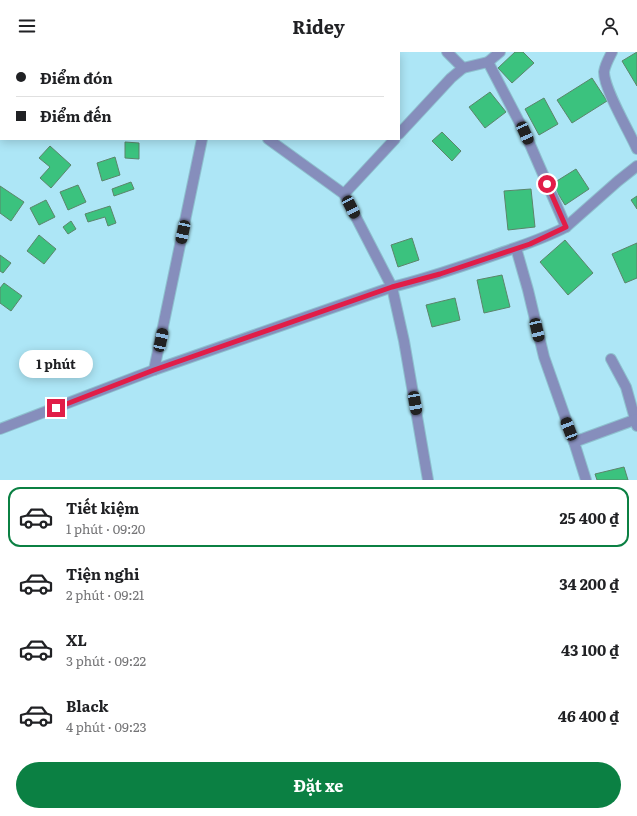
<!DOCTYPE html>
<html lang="vi">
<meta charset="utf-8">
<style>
:root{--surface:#fff;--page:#f6f6f6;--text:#202124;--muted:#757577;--line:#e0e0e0;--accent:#0b8043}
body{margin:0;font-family:Literata,serif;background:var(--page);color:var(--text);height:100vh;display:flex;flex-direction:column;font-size:15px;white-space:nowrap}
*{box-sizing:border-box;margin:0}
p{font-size:13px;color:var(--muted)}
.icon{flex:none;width:22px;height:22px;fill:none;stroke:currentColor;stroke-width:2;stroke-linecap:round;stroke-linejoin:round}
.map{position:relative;height:428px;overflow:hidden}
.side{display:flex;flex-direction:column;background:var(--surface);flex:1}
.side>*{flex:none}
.hud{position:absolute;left:0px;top:0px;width:400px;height:88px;box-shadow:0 2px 10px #0003;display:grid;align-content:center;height:88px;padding:0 16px;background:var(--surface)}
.end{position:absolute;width:18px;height:18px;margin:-9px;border:5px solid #e11d48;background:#fff;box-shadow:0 0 0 2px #fff}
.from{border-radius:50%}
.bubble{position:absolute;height:28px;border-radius:14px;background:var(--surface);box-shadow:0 2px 10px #0003;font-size:13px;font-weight:700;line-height:28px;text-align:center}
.car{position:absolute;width:12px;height:24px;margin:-12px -6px;border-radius:5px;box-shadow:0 0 3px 1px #0007;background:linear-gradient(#222 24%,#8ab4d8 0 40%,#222 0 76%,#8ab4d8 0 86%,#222 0)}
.hud b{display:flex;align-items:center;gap:14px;height:38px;font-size:15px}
.hud b+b{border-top:1px solid var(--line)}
.hud i{width:10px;height:10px;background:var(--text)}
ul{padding:7px 0 0;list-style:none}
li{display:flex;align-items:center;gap:12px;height:60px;margin:0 8px 6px;padding:0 8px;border:2px solid transparent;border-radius:12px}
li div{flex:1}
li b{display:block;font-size:15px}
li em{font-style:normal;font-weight:700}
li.current{border-color:var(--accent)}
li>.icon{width:36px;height:36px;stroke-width:1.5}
.primary-button{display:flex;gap:8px;margin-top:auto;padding:8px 16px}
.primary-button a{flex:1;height:46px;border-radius:24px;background:var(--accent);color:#fff;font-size:16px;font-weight:700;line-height:46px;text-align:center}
header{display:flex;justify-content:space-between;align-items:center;height:52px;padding:0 16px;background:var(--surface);font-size:18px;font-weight:700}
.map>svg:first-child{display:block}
.building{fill:#3bc27e;stroke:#5b856b}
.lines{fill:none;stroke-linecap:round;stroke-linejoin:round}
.minor-casing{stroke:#8ec1cf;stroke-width:12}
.tertiary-casing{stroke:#8ec1cf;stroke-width:12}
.minor{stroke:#868ebc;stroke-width:10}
.tertiary{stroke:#868ebc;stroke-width:10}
.route{stroke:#e11d48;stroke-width:5}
</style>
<header><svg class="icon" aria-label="menu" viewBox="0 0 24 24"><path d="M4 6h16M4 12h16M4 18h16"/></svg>Ridey<svg class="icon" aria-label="person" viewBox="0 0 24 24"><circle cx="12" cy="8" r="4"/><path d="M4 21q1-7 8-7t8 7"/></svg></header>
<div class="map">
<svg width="637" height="428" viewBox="0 0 637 428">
<rect width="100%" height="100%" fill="#ade6f6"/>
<g class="building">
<polygon points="515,0 523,0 534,11 512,31 498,16"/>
<polygon points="637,0 637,34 622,9"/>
<polygon points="592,26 607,49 572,71 557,48"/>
<polygon points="490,40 506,60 485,76 469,55"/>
<polygon points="544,46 558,72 539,83 525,57"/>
<polygon points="442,80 461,99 452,109 432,89"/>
<polygon points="125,90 139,91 139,107 125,106"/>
<polygon points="50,94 71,113 51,136 40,126 50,115 39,106"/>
<polygon points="115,105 120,123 102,129 97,111"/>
<polygon points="576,117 589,137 565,153 552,132"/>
<polygon points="131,130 134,137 114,144 112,137"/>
<polygon points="78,133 86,150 68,158 60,140"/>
<polygon points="0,134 24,150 11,169 0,161"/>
<polygon points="531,137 535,175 508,178 504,139"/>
<polygon points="637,144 637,157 631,148"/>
<polygon points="46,148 55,165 39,173 30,156"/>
<polygon points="110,154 116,171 108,174 105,165 88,170 85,162"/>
<polygon points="71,169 76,177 68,182 63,175"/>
<polygon points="39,183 56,197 44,212 27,199"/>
<polygon points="412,186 419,208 398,215 391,193"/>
<polygon points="565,188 593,221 568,243 540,210"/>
<polygon points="637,191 637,226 625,231 612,202"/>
<polygon points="0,203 11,211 3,221 0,219"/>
<polygon points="502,223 510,255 484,261 477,228"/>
<polygon points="4,231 22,244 11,259 0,251 0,236"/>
<polygon points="455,246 460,268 432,275 426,253"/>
<polygon points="624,415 628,428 597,428 595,422"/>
</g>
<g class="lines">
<defs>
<g id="minor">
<polyline points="447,0 463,16"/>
<path d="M612 0C609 6 605 13 604 20 604 37 629 79 637 97"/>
<polyline points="243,1 243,0"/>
<polyline points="488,10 525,81 566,175"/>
<polyline points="399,82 451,26 463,16 488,10 500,0"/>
<polyline points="268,87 344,142"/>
<polyline points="516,196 528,238 544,305 574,390"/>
<polyline points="611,307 626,335 637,374"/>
<polyline points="0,377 154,318 392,235 344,142 395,87"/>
<path d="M428 428 404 289 392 235C434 225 474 210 515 196 532 190 549 184 566 175L618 129 637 114"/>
<polyline points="586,428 574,390 637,367"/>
</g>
<g id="tertiary">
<polyline points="0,22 1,22"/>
<polyline points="154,318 202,87"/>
</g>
</defs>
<use href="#minor" class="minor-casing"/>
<use href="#tertiary" class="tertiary-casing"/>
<use href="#minor" class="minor"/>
<use href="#tertiary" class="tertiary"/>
</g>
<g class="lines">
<polyline class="route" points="56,356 154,318 392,235 440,222 530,192 566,175 547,132"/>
</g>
</svg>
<i class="end from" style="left:547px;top:132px"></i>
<i class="end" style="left:56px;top:356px"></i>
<div class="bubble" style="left:19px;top:298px;width:74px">1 phút</div>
<i class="car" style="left:525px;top:81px;rotate:156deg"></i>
<i class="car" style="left:351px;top:155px;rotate:153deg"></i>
<i class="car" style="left:183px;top:180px;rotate:192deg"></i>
<i class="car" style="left:537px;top:278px;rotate:167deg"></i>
<i class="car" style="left:161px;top:288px;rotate:12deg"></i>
<i class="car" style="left:415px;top:351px;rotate:170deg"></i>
<i class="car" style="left:569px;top:377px;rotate:339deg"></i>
<div class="hud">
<b><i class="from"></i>Điểm đón</b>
<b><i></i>Điểm đến</b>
</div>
</div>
<section class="side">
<ul>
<li class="current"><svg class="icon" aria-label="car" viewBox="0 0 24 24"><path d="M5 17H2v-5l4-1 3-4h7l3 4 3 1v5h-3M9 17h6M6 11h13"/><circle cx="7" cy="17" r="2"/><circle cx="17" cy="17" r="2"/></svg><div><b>Tiết kiệm</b><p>1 phút · 09:20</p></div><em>25 400 ₫</em></li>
<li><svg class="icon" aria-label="car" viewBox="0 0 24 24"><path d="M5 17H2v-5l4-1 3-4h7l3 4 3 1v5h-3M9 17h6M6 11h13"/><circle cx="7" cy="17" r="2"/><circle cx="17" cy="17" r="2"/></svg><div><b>Tiện nghi</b><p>2 phút · 09:21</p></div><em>34 200 ₫</em></li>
<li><svg class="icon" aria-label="car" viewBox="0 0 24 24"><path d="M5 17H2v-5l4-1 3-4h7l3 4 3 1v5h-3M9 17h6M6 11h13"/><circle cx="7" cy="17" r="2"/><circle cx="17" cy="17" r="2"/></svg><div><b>XL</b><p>3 phút · 09:22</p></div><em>43 100 ₫</em></li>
<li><svg class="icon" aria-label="car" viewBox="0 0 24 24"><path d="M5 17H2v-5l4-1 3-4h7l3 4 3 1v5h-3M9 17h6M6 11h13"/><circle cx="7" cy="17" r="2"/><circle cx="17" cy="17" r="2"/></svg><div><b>Black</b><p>4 phút · 09:23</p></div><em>46 400 ₫</em></li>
</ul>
<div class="primary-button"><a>Đặt xe</a></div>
</section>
